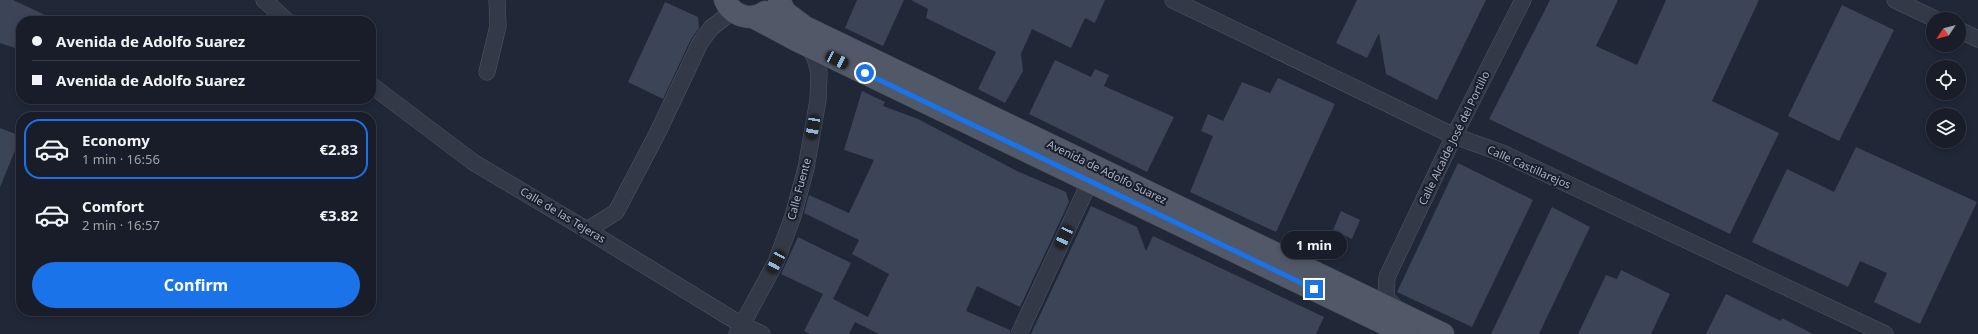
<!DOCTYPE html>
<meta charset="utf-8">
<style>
:root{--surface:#181d29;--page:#212631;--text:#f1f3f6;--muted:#9fa2a8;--line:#363b46;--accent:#1a73e8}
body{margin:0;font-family:"Noto Sans",sans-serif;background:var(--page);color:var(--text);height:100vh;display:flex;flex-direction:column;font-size:15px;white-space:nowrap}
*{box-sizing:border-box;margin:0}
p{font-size:13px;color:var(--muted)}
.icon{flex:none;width:22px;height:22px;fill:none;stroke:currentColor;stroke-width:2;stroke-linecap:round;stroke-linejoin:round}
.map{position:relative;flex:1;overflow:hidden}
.sheet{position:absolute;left:16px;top:112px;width:360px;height:204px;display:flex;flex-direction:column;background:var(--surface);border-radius:16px;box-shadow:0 2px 6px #0003,0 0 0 1px var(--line)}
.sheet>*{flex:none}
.top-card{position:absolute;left:16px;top:16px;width:360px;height:88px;border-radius:16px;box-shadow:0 2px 6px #0003,0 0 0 1px var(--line);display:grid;align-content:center;height:88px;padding:0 16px;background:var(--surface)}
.needle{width:26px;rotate:235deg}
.buttons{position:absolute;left:1926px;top:12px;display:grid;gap:8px}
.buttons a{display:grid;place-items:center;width:40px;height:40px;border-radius:50%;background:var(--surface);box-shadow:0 2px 6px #0003,0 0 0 1px var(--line);font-size:20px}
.end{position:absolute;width:18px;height:18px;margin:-9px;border:5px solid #1a73e8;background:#fff;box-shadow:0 0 0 2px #fff}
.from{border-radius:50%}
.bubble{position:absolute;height:28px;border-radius:14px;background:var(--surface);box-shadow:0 2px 6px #0003,0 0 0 1px var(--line);font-size:13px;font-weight:700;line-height:28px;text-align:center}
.car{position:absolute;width:12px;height:24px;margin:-12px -6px;border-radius:5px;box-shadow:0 0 3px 1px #0007;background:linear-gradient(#222 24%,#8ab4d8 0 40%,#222 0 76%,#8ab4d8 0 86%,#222 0)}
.top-card b{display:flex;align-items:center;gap:14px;height:38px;font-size:15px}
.top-card b+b{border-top:1px solid var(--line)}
.top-card i{width:10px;height:10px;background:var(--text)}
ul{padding:7px 0 0;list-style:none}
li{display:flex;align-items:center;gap:12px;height:60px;margin:0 8px 6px;padding:0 8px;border:2px solid transparent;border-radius:16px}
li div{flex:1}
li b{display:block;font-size:15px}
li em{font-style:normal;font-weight:700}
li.current{border-color:var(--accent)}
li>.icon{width:36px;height:36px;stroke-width:1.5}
.primary-button{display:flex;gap:8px;margin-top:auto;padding:8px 16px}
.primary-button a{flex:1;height:46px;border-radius:24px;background:var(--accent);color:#fff;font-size:16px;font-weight:700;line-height:46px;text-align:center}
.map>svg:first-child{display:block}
.building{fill:#3c4457}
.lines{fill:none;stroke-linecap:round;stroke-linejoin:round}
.street-casing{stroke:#515665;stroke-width:17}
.primary-casing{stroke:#3d4251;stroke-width:23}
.street{stroke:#333947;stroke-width:16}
.primary{stroke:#515867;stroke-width:22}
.route{stroke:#1a73e8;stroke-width:5}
.labels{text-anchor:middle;stroke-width:4;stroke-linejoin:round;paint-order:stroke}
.street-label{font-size:11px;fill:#adb3c4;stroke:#191e2c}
</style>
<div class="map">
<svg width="1978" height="334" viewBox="0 0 1978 334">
<rect width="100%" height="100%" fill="#202737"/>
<g class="building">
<polygon points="0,0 13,0 58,21 21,21 21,50 0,43"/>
<polygon points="857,0 904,0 883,46 845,28"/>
<polygon points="911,0 1105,0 1095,23 1085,18 1071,48 1032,29 1021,54 1023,71 1005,103 978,89 996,52 926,18 928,9"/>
<polygon points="1357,0 1486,0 1437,100 1386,74 1379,33 1367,58 1336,43"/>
<polygon points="1550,0 1618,0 1596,46 1637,65 1666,0 1759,0 1712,101 1779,133 1730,234 1489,119"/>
<polygon points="665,2 698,17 699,28 691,39 663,99 628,82"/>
<polygon points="1842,5 1894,30 1839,141 1788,116"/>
<polygon points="1055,60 1091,77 1095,69 1109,75 1104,86 1174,117 1147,172 1029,114"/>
<polygon points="1278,78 1335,104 1276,232 1190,192 1213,136 1201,131 1208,114 1223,121 1242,82 1270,93"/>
<polygon points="862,91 885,102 883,106 918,119 1017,171 1066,192 1069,202 1020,307 977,286 966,311 1010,330 1010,334 879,334 855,322 849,334 810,334 804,331 823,294 781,274 798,237 851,263 833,299 868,317 889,274 852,254 859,240 804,213 809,195 849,213 874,160 844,150"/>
<polygon points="0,128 21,136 0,187"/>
<polygon points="1856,147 1977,202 1920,324 1874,302 1887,273 1860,261 1848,287 1752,242 1787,169 1834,192"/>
<polygon points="1458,163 1533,200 1472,327 1397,292"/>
<polygon points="1091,206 1137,227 1146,251 1153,236 1324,317 1316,334 1031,334"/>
<polygon points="1552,207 1590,227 1539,334 1491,334"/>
<polygon points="1341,211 1360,220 1352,239 1333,230"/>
<polygon points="1621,270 1670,294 1651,334 1578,334 1606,275 1617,279"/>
<polygon points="1726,294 1781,321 1782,318 1813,334 1706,334"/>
</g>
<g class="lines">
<defs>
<g id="street">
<polyline points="264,0 287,21"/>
<polyline points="1173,0 1454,136 1502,153 1885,334"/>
<polyline points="1895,0 1935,19"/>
<polyline points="1959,30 1978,39"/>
<polyline points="487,72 498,26 497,0"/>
<polyline points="371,85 473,162 587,230 742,325 762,334"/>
<polyline points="587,230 616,212 658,132 700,43 711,28 733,11"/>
<polyline points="1399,311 1386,298 1387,277 1454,136 1523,0"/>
<polyline points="737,334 776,262 793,216 806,168 818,100 819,73 815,58 808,46"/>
<polyline points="1019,334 1090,181"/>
</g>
<g id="primary">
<path d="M725 0C732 16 751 22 765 12"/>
<polyline points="779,0 785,12 805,27 1443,334"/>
<polyline points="753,17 798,41 1406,334"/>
</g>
</defs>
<use href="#street" class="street-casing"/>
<use href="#primary" class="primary-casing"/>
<use href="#street" class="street"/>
<use href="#primary" class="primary"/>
</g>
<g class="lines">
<polyline class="route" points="865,73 1314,289"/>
</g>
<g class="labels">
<g class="street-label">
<text transform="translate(1454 138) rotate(-64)" y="4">Calle Alcalde José del Portillo</text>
<text transform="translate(1529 167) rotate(24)" y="4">Calle Castillarejos</text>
<text transform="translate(1107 172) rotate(26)" y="4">Avenida de Adolfo Suarez</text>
<text transform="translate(799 189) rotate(-75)" y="4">Calle Fuente</text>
<text transform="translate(563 215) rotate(31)" y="4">Calle de las Tejeras</text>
</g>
</g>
</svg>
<div class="buttons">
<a><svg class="needle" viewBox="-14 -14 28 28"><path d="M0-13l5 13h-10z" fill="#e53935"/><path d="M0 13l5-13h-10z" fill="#9fa2a8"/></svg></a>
<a><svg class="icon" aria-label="locate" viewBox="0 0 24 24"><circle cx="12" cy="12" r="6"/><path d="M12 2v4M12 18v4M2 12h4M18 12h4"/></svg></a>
<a><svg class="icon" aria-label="layers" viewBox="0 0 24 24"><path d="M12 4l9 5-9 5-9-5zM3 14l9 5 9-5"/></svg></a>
</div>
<i class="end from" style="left:865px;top:73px"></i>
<i class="end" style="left:1314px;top:289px"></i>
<div class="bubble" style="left:1281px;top:231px;width:66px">1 min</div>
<i class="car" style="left:837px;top:60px;rotate:116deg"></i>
<i class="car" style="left:813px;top:127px;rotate:190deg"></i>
<i class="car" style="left:1064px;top:237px;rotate:205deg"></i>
<i class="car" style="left:776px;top:262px;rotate:208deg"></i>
<div class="top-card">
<b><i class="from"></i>Avenida de Adolfo Suarez</b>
<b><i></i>Avenida de Adolfo Suarez</b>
</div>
<section class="sheet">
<ul>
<li class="current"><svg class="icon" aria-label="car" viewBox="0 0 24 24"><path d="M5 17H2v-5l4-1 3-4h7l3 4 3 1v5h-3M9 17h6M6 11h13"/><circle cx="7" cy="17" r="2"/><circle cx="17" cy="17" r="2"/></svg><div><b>Economy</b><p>1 min · 16:56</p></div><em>€2.83</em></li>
<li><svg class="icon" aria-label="car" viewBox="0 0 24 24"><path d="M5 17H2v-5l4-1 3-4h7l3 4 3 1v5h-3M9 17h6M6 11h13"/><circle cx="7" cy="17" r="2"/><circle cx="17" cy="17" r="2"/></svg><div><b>Comfort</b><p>2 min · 16:57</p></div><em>€3.82</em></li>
</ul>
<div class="primary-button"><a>Confirm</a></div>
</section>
</div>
